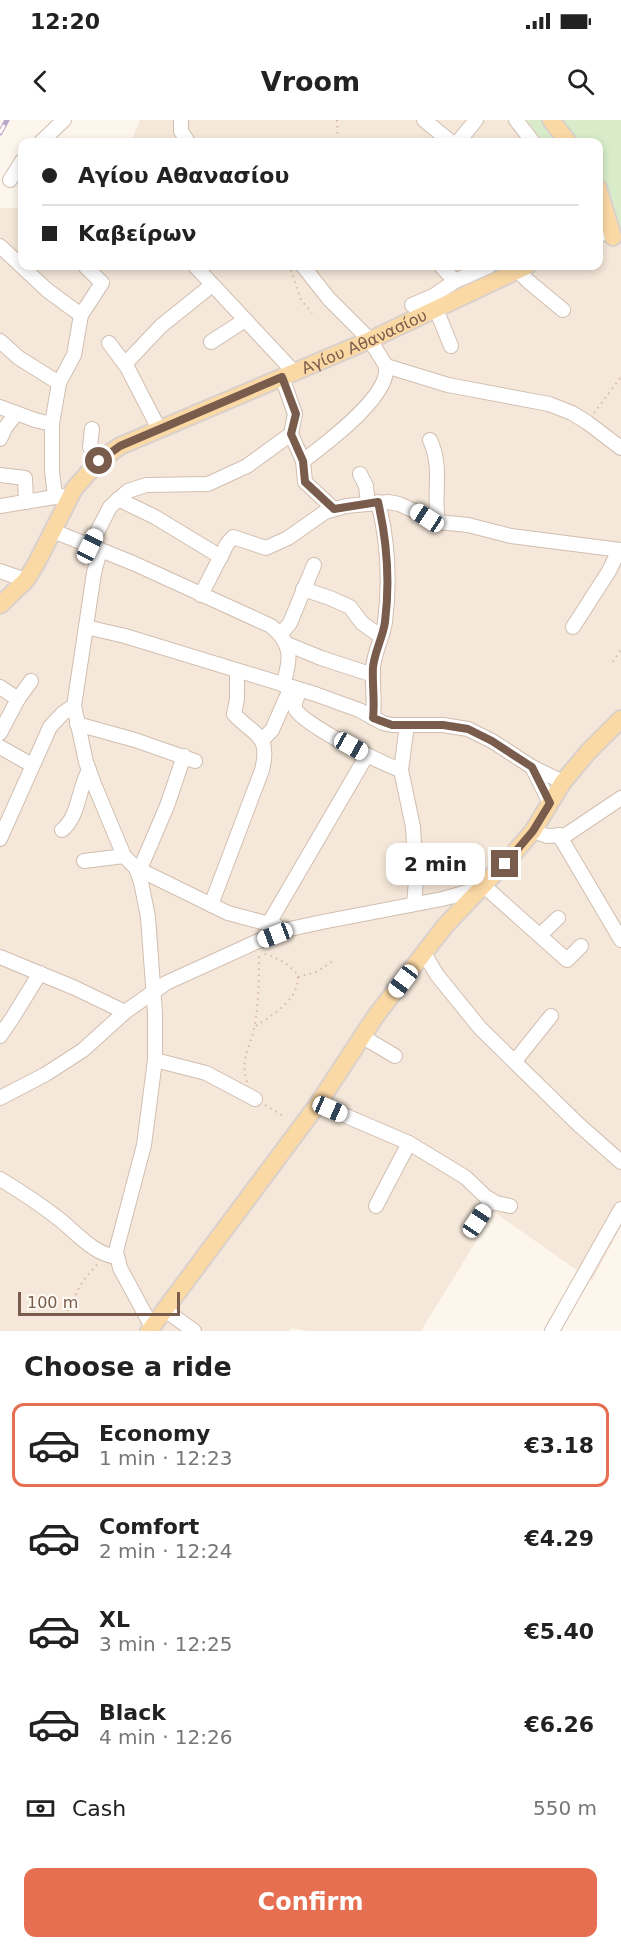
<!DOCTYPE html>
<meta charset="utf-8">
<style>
:root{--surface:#fff;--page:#f2f2f2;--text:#222;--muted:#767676;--line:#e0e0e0;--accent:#e76f51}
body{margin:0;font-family:"DejaVu Sans",sans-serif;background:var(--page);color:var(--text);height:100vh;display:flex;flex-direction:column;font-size:22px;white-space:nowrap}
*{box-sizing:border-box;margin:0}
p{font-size:20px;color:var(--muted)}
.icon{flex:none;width:33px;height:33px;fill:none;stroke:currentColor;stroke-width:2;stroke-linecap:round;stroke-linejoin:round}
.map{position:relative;height:1211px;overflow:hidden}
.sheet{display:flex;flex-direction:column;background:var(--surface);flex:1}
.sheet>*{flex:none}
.top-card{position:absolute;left:18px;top:18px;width:585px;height:132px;border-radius:12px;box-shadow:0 3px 9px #0003;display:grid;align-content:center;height:132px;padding:0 24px;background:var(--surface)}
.scale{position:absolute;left:18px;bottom:15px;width:162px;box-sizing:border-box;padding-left:6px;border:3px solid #7a5c4d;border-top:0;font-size:16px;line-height:21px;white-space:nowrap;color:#7a5c4d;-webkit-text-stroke:4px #fffaf3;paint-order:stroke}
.end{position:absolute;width:27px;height:27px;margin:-14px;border:8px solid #7a5c4d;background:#fff;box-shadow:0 0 0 3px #fff}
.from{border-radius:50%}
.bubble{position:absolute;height:42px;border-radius:12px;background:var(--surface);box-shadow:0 3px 9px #0003;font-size:20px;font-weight:600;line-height:42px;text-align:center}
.car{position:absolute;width:18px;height:36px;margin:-18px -9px;border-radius:8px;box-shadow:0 0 4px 2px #0007;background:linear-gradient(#fff 24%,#345 0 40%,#fff 0 76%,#345 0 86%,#fff 0)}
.top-card b{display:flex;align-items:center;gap:21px;height:57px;font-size:22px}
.top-card b+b{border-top:2px solid var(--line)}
.top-card i{width:15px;height:15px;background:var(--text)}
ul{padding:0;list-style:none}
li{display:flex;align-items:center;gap:18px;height:84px;margin:0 12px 9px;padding:0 12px;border:3px solid transparent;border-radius:12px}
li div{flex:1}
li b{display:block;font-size:22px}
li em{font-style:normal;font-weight:600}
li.active{border-color:var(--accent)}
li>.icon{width:54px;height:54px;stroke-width:1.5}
h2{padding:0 24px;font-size:27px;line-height:72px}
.pay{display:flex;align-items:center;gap:15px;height:66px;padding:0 24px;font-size:22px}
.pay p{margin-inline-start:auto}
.button{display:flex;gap:12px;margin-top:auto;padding:12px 24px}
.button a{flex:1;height:69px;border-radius:12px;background:var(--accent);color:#fff;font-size:24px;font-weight:600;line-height:69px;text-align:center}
.status{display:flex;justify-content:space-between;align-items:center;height:42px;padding:0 30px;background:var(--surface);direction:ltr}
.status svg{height:16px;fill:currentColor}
header{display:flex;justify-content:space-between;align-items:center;height:78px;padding:0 24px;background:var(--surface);font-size:27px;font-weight:600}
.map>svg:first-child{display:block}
.residential{fill:#f5e8da}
.green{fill:#d8ecc9}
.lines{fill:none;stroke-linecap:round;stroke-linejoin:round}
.minor-casing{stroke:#d1beb0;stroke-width:16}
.major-casing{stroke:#dad1cd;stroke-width:20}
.path{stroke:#d9b8a5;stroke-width:2;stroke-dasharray:1.5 4.5;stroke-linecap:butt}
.minor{stroke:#fff;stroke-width:14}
.major{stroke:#fbd9a5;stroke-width:16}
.rail-casing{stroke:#b9a8c9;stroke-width:5}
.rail{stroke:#fffaf3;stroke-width:3;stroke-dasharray:9;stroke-linecap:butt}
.route{stroke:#7a5c4d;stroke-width:8}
.labels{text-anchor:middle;stroke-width:5;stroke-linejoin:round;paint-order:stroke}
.street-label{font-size:16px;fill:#7a5c4d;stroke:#fffaf3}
</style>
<div class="status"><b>12:20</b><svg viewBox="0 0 49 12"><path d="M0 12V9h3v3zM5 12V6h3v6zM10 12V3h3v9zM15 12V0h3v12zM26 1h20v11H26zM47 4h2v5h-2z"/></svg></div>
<header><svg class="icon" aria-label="back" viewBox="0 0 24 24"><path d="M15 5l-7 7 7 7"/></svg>Vroom<svg class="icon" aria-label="search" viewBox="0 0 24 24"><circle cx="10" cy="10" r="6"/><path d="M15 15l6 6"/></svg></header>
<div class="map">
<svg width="621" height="1211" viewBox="0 0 621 1211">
<rect width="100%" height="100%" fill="#fdf6ec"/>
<polygon class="residential" points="140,0 621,0 621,1106 592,1161 494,1092 421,1211 306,1211 291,1208 289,1211 0,1211 0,88 22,88 22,146 598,146 598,22 131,22"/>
<polygon class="green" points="527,0 621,0 621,115 605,110 599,101 598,22 543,22"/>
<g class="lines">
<defs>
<g id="minor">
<polyline points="181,0 181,11 188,22"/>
<polyline points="424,0 451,22"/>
<polyline points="516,0 533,22"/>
<polyline points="41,22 64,0"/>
<polyline points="458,22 476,0"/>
<polyline points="10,60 22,41"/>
<polyline points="598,113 600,115"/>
<polyline points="0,126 47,170 81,195"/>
<polyline points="195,146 294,252"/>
<polyline points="303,146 329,179 370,220 386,246 448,265 549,284 572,293 588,303 621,328"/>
<polyline points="441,146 455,161"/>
<polyline points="517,150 528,161 563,190"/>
<polyline points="412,185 433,176 455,161 489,146"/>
<polyline points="436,189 451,226"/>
<polyline points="0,221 19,238 59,263"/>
<polyline points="211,222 245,200"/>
<polyline points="109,223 127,247 159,309"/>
<polyline points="125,244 161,206 212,165"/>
<polyline points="282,257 295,294 291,314 303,341 305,362 334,389"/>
<polyline points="0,287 35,300 52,304"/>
<polyline points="92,309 90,327 99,341"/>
<polyline points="0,319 5,308 16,294"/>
<path d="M430 320C443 348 433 372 438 402"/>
<path d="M303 341C325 324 391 276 386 246"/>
<polyline points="360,354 366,366 368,384"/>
<polyline points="0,355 25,358 26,382"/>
<polyline points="55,376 52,351 52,304 59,263 74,235 81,195 102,163 85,146"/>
<polyline points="118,379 155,397 221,437"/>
<polyline points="0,386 61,376"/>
<path d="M53 411 133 443 271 506C293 524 291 539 283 565"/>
<polyline points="90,426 110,387 128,371 146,365 208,364 247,346 291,314"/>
<polyline points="100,430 94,453 74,586 86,642 94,664 124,736 136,748 141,762 148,797 155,893 155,940 144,1025 116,1131 120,1148 152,1207"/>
<polyline points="0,451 26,460"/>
<polyline points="303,469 330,478 350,487 362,503 380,516"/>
<polyline points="201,475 227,424 233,417 266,428 288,418 325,392 346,386 388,382 399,384 438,402 468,405 511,416 621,430"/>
<polyline points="86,507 125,516 315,574 359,590 383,603 392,605 443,605 468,609 492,621 532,647 563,662"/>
<polyline points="573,507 609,451 619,430"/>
<polyline points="281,514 290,503 314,445"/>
<polyline points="287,524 321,538 373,555"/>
<polyline points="0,567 18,579"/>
<path d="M300 570C298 575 294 582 295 588 298 602 384 645 401 650"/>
<path d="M373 598C375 581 372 564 373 547 375 530 383 517 385 502 390 462 388 421 378 382"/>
<polyline points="77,604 135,620 195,641"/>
<polyline points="407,605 401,650 413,707 416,761 414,783"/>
<polyline points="0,613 18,579 31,561"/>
<polyline points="262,620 272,610 291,567"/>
<polyline points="0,627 32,645"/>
<polyline points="532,647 550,683"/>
<path d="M62 710C79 697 78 669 89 650"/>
<polyline points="533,711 547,716 566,715 621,678"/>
<polyline points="559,715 621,820"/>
<polyline points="0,719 50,607 63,593 74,586"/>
<polyline points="84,741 124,736"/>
<polyline points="136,748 228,793 277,806"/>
<polyline points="140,749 167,686 184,636"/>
<polyline points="484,766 567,840 581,826"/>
<path d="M211 785 262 650C271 614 254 616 234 594L237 579V551"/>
<polyline points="269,803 367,635"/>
<polyline points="540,815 558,798"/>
<polyline points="424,833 437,855 480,908 578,1004 621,1042"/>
<polyline points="0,837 75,868 125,892"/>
<polyline points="0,916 13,897 40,853"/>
<polyline points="363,917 395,936"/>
<polyline points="155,940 206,953 255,979"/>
<polyline points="515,941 551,896"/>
<polyline points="0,978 46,954 83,930 125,892 166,863 256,822 290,809 322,802 442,779 482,768"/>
<polyline points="318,984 409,1023 465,1057 486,1077 496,1083 510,1086"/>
<path d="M0 1059C20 1071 40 1084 59 1099 77 1113 93 1134 117 1137"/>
<polyline points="376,1086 409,1023"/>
<polyline points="477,1101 491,1080"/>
<polyline points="165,1190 194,1211"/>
<polyline points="552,1211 621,1089"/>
</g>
<g id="major">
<polyline points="551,0 568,22"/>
<polyline points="598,68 613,117"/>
<path id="s1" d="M0 485 26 460 36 444 74 369 99 341 120 326 370 220 527 146"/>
<polyline points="149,1211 318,984 375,897 424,833 445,806 515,732 533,711 563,662 588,632 621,599"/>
</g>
</defs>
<use href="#minor" class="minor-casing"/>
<use href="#major" class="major-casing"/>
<g class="path">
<polyline points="337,0 338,22"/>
<polyline points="291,150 301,180 312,193"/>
<polyline points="594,293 621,257"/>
<polyline points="613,542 621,529"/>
<polyline points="298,857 316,852 333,841"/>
<path d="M256 906C275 893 299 880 298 855 287 842 277 838 262 833"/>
<path d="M247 962C239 937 252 926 255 903 259 880 259 856 259 832"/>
<polyline points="265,985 285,997"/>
<polyline points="64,1196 83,1161 98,1143"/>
</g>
<use href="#minor" class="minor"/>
<use href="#major" class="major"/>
<defs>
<polyline id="rail" points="0,13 7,0"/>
</defs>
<use href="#rail" class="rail-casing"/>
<use href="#rail" class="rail"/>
</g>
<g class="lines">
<path class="route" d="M99 341 120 326 282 257 296 294 291 314 303 341 305 362 334 389 378 382C387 421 390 462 385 502 383 517 375 530 373 547 372 564 375 581 373 598L392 605H443L468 609 492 621 532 647 550 683 533 711 505 744"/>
</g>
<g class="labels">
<g class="street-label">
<text dy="6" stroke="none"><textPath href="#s1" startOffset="468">Αγίου Αθανασίου</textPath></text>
</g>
</g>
</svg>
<div class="scale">100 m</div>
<i class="end from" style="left:99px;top:341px"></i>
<i class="end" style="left:505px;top:744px"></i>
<div class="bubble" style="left:386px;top:723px;width:99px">2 min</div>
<i class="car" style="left:427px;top:398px;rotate:303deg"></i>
<i class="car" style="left:90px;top:426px;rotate:26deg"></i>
<i class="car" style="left:351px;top:626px;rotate:119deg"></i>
<i class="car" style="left:275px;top:815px;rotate:249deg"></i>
<i class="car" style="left:403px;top:861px;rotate:217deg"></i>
<i class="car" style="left:330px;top:989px;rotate:114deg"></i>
<i class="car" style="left:477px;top:1101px;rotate:34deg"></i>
<div class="top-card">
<b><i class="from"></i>Αγίου Αθανασίου</b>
<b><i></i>Καβείρων</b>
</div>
</div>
<section class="sheet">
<h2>Choose a ride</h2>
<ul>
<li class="active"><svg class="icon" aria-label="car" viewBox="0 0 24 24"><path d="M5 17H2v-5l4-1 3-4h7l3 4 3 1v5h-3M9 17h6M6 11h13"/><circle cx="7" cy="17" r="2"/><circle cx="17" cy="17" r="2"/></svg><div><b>Economy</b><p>1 min · 12:23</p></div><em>€3.18</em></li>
<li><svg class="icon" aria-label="car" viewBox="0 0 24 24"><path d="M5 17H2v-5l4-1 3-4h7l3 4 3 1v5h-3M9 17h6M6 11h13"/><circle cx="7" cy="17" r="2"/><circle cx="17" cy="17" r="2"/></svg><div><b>Comfort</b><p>2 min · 12:24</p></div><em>€4.29</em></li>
<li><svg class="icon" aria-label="car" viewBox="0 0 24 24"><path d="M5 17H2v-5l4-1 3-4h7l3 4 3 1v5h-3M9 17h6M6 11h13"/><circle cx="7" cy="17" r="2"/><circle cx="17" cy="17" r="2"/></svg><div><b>XL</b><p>3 min · 12:25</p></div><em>€5.40</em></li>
<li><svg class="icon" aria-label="car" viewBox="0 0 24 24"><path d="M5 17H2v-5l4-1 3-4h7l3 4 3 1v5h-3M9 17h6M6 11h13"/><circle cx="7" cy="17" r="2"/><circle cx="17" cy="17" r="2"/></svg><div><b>Black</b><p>4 min · 12:26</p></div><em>€6.26</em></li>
</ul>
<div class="pay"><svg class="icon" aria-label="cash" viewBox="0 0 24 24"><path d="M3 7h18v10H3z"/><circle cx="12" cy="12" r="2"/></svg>Cash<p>550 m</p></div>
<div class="button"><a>Confirm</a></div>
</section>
